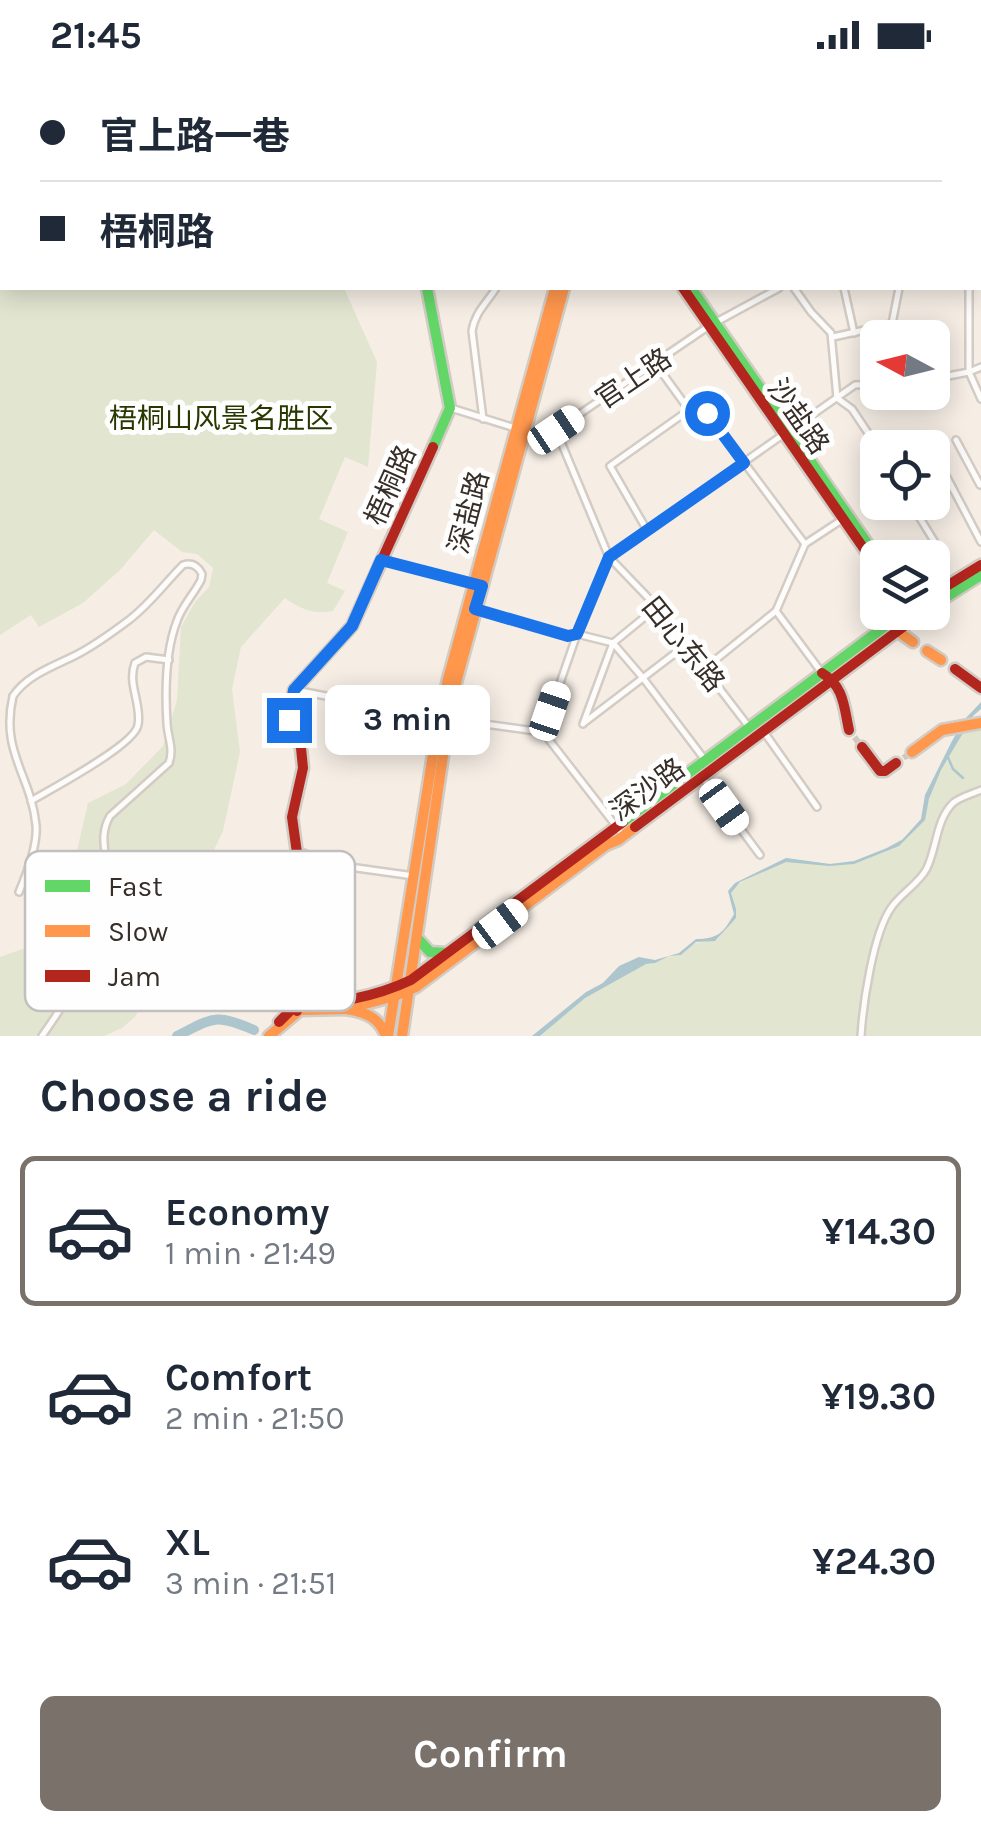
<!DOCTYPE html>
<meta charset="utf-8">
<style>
:root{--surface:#fff;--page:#f2f2f3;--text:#1f2937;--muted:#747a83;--line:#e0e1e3;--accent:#79716a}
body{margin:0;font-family:Karla,"Noto Sans SC",sans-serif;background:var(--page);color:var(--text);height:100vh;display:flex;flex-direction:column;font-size:38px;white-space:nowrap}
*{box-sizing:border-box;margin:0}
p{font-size:32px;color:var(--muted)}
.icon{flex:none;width:55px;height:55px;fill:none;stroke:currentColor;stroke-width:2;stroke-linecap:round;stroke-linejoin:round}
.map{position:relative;height:966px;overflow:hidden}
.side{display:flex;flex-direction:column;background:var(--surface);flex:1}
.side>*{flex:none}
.guide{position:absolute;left:0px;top:0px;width:982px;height:220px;box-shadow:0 5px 25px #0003;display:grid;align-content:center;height:220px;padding:0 40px;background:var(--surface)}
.needle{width:65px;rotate:277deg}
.fabs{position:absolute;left:860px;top:250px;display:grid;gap:20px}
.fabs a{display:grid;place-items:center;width:90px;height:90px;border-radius:15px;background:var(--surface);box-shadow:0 5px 25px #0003;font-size:50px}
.end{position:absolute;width:45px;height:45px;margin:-22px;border:12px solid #1a73e8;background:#fff;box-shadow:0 0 0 5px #fff}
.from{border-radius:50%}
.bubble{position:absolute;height:70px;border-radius:15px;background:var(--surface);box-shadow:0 5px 25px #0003;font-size:32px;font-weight:700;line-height:70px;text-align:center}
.car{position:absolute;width:30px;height:60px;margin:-30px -15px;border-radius:12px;box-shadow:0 0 8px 2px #0007;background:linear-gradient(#fff 24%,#345 0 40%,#fff 0 76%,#345 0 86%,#fff 0)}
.guide b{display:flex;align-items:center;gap:35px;height:95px;font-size:38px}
.guide b+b{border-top:2px solid var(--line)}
.guide i{width:25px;height:25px;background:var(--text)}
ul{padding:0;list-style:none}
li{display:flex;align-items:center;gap:30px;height:150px;margin:0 20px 15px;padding:0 20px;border:5px solid transparent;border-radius:15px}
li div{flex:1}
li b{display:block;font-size:38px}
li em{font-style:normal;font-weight:700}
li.selected{border-color:var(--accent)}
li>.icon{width:90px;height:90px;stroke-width:1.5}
h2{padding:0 40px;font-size:45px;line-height:120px}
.button{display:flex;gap:20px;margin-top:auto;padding:20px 40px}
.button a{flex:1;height:115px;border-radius:15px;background:var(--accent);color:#fff;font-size:40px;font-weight:700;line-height:115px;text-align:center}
.status{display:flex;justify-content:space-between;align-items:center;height:70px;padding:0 50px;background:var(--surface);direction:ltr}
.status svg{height:28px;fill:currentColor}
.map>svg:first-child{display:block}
.green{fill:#e2e5d0}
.water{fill:#adc6ce}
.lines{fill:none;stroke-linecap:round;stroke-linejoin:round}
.stream{stroke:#adc6ce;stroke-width:2.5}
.river{stroke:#adc6ce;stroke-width:10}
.secondary-tunnel{stroke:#d0c8bf;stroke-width:6;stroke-dasharray:6 3;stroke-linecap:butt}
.street-casing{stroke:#d3ccc4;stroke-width:10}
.fast-casing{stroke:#d3ccc4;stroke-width:15}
.slow-casing{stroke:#d3ccc4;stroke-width:15}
.jam-casing{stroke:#d3ccc4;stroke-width:15}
.street{stroke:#fefcfb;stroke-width:5}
.fast{stroke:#63d668;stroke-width:10}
.slow{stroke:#ff974d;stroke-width:10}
.jam{stroke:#b3261e;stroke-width:10}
.route{stroke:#1a73e8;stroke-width:12}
.labels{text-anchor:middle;stroke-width:10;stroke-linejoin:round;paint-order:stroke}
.street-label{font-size:28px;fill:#362e27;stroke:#fefefe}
.park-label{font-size:28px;fill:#293700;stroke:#fefefe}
.key{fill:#fefefe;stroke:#c2c0be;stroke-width:2.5}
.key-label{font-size:28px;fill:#362e27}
</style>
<div class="status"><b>21:45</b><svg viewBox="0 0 49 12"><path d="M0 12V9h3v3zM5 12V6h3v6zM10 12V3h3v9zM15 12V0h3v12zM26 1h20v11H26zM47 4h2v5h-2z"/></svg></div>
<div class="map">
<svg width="981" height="966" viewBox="0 0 981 966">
<rect width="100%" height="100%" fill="#f6eee5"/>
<g class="green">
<path d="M0 62 2 64V218H344L377 292 368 397 345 387 319 449 348 462 327 513 345 521 333 541C314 545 300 539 285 528L241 577 232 619 240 682 223 761 181 849 190 851 177 874 152 898 136 946 122 958 104 966H0V887L28 877 58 845 74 793 88 733 126 714 163 676 177 630 181 557 195 532 209 517 213 498 197 484 182 482 154 460 120 500 83 533 39 557 31 545 0 565Z"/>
<polygon points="981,658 981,966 540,966 623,895 639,887 651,894 669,886 681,885 692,874 718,869 734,844 729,819 786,788 830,794 855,792 883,780 909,765 924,747 933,718 931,716 960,661"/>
</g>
<path class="water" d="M981 632V639L973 646 941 700 929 729 925 750 899 776 854 794 829 796 786 792 740 812 731 823 736 839V848L715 871 696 872 681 885 669 886 655 893 646 894 585 928 540 966H532L586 922 603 913 619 896 639 887 655 890 679 883 696 869C717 869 724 863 734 844L728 821 735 813 786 788 830 794 854 791 887 778 902 770 921 749 925 725 952 671 964 650Z"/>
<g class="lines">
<polyline class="stream" points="947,685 953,699 963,708"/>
<path class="river" d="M177 966C213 948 215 943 254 960"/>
<g class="secondary-tunnel">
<polyline points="849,660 862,677"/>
<polyline points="896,693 912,682"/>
</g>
<defs>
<g id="street">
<polyline points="426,0 427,2"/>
<polyline points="521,0 522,2"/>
<polyline points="659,0 660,2"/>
<polyline points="291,2 292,0"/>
<polyline points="457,2 462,0"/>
<polyline points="683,2 685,0"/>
<polyline points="772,2 772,0"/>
<polyline points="980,155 981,152"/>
<polyline points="794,218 811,242 831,263 837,328 852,339 878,378"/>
<polyline points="844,218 854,263"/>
<polyline points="969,218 969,302 981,329"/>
<polyline points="833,267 892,254 899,218"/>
<polyline points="655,293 689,340 702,338 707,343 805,474"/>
<polyline points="932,309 969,302 981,297"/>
<polyline points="451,338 515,358"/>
<path d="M483 349 472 261C475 242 487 233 496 218"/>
<polyline points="524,360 541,364 556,360 609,487 657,537 749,657"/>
<polyline points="556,360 709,256 779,218"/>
<polyline points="789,361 855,315 878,314"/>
<polyline points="956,370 980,415"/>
<polyline points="932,379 981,472"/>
<polyline points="910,432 939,479"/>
<polyline points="644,455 610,396 689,340"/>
<polyline points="381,490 472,514"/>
<polyline points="475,539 568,566 577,564 613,573 643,608 705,690"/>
<polyline points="776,541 822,603"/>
<polyline points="704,599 776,541 805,474 843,449"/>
<polyline points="295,620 439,648"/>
<polyline points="448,649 543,662 623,765"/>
<polyline points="585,652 686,575"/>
<polyline points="583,654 613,573 657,537"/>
<polyline points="543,662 577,564 609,487 784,364"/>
<polyline points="764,662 817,737"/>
<polyline points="702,707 760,785"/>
<path d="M31 731C51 719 135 675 138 655 142 634 127 614 135 593L146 587 169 590"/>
<polyline points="321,793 414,806"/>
<path d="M19 822C27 803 38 775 36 755 31 705 0 682 13 626 28 604 55 596 78 584 95 575 113 562 129 550 150 534 165 513 183 495 192 492 198 496 202 504L201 510C194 524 182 536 177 551 165 582 165 622 167 654 168 668 174 679 169 693L110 746C96 770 111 789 106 815 100 845 90 886 76 913 66 931 54 949 42 966"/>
<path d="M861 966C863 934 873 864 891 838 901 823 920 813 927 798 937 777 936 750 953 733 960 727 972 724 981 720"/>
</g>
<g id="fast">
<polyline points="564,0 565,2"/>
<polyline points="187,2 189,0"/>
<polyline points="980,78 981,79"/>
<polyline points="427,218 450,338 433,377"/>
<polyline points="691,218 878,489"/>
<polyline points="932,536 981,505"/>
<polyline points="623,752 904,542"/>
<polyline points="419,870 430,882 447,883"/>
</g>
<g id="slow">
<polyline points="892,551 896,560 913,572"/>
<polyline points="927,581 941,590"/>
<polyline points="912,682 942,660 981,653"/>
<path d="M346 939C365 942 379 947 386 966"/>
<polyline points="269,966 300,940 346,939 395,926 416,917 606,775 618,770 635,757"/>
<polyline points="388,966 435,672 448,609 555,218"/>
<polyline points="402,966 451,631 564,218"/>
</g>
<g id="jam">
<polyline points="246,0 248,2"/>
<polyline points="554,0 555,2"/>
<polyline points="683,218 878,499"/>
<polyline points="932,525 981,495"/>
<polyline points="955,599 981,618"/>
<path d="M822 603C844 616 844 637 849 660"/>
<polyline points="862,677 880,701 885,701 896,693"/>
<polyline points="635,757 923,542"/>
<polyline points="297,941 292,922 321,793 297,783 292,747 303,698 301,678 289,650 294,620 352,556 433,377"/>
<path d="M279 952 295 936C336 933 373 928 411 910L623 752"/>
</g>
</defs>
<use href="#street" class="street-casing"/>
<use href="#fast" class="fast-casing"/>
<use href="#slow" class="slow-casing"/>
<use href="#jam" class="jam-casing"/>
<use href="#street" class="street"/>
<use href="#fast" class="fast"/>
<use href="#slow" class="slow"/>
<use href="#jam" class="jam"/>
</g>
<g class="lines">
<polyline class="route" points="289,650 294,620 352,556 381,490 482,516 475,539 568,566 577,564 609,487 744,393 707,343"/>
</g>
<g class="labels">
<g class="street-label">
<text transform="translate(633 308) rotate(-34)" y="10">官上路</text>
<text transform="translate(799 346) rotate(55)" y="10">沙盐路</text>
<text transform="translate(390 415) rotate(-66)" y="10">梧桐路</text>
<text transform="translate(468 442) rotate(-75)" y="10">深盐路</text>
<text transform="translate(684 574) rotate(51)" y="10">田心东路</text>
<text transform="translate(647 719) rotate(-36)" y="10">深沙路</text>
</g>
<g class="park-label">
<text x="221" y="358">梧桐山风景名胜区</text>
</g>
</g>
<rect x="25" y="781" width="330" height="160" rx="15" class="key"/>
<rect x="45" y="810" width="45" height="12" fill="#63d668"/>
<rect x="45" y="855" width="45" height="12" fill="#ff974d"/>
<rect x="45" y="900" width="45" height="12" fill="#b3261e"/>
<g class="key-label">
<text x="108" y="826">Fast</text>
<text x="108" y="871">Slow</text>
<text x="108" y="916">Jam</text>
</g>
</svg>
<div class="fabs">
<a><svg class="needle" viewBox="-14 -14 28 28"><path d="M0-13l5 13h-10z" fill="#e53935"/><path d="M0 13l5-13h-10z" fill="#747a83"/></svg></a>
<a><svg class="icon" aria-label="locate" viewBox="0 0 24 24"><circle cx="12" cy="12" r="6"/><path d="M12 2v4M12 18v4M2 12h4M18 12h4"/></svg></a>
<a><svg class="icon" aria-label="layers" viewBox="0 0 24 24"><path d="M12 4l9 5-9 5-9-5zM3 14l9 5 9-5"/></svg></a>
</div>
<i class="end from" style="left:707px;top:343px"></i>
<i class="end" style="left:289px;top:650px"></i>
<div class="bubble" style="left:325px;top:615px;width:165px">3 min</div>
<i class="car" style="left:556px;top:360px;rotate:56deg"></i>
<i class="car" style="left:550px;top:641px;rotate:19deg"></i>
<i class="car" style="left:724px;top:737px;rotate:144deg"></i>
<i class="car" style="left:500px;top:854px;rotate:53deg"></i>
<div class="guide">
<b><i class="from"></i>官上路一巷</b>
<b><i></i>梧桐路</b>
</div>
</div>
<section class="side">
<h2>Choose a ride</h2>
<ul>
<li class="selected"><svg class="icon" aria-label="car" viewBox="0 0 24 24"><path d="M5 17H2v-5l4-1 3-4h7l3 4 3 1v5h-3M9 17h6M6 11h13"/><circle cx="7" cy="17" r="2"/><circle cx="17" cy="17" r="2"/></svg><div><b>Economy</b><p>1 min · 21:49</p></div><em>¥14.30</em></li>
<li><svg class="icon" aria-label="car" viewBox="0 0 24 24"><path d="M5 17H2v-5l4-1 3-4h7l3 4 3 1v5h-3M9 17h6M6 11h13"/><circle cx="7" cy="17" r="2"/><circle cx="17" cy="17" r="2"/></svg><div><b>Comfort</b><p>2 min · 21:50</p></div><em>¥19.30</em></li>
<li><svg class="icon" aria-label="car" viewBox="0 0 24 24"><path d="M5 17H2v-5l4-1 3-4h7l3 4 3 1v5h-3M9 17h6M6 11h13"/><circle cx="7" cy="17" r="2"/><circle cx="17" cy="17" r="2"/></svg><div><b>XL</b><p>3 min · 21:51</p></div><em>¥24.30</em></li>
</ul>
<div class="button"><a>Confirm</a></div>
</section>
